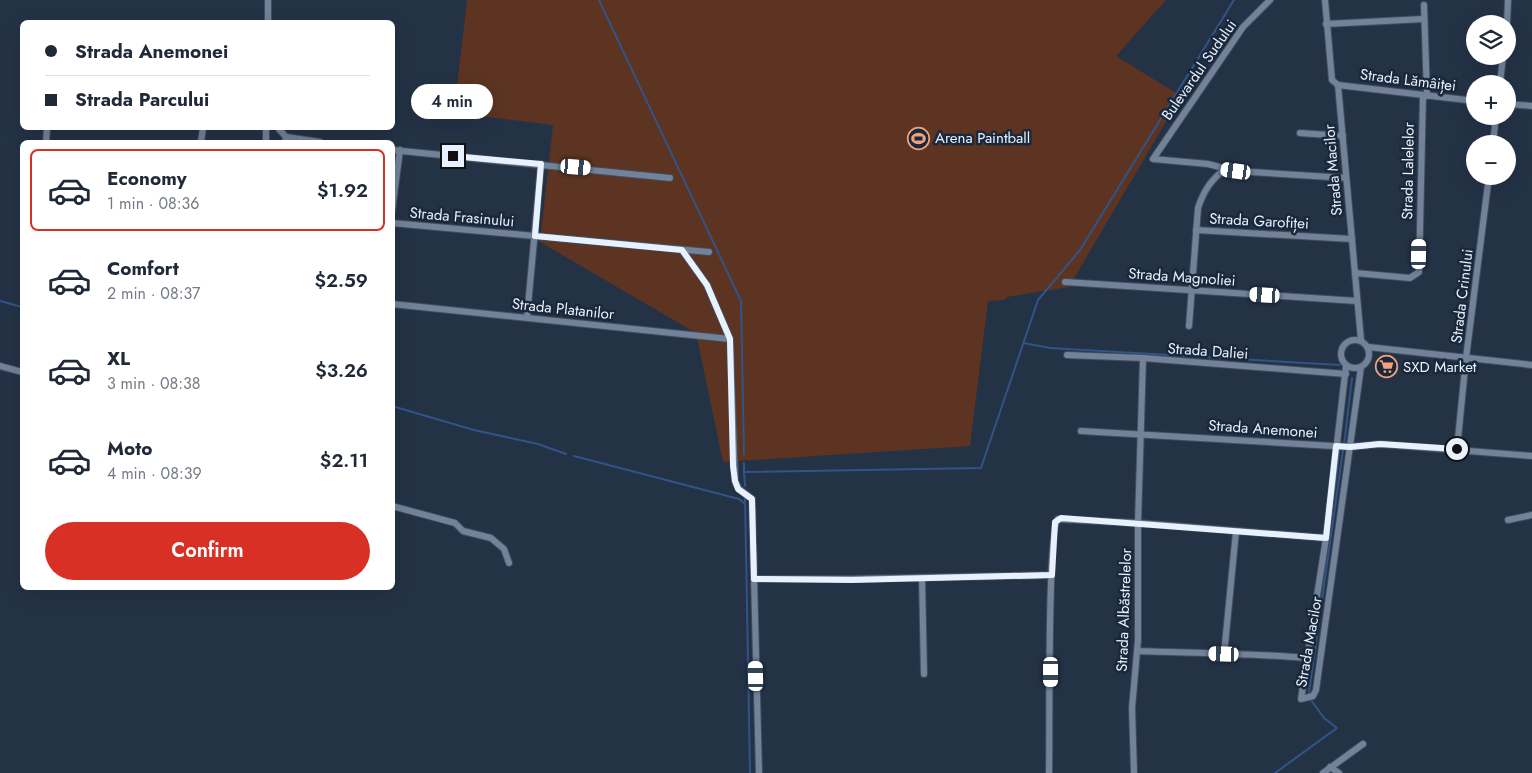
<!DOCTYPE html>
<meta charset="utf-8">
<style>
:root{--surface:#fff;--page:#f2f2f3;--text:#1f2937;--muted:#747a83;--line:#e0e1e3;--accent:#d93025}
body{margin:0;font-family:Jost,sans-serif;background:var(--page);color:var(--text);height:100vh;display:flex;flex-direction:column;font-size:19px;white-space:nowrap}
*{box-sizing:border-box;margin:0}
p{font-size:16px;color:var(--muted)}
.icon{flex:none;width:28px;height:28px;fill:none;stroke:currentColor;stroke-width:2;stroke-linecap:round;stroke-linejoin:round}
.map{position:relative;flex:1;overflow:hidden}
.panel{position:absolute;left:20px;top:140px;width:375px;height:450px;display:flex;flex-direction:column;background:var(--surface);border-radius:8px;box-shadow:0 5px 20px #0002}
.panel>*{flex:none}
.hud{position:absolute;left:20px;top:20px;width:375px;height:110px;border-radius:8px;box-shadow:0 5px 20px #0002;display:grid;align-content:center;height:110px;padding:0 25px;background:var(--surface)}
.tools{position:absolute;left:1466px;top:15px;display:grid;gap:10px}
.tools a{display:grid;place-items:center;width:50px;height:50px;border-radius:50%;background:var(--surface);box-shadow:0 5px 20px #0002;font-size:25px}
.end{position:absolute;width:22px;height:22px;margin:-11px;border:6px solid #e8f1fe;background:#111;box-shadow:0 0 0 2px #111}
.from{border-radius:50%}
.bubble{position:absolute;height:35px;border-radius:18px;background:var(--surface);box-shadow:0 5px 20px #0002;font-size:16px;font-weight:600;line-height:35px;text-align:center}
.car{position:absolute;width:15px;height:30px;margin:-15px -8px;border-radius:6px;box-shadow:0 0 4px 1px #0007;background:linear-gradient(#fff 24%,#345 0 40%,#fff 0 76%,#345 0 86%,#fff 0)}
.hud b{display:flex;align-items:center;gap:18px;height:48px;font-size:19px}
.hud b+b{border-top:1px solid var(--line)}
.hud i{width:12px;height:12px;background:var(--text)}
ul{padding:9px 0 0;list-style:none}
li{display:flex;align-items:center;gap:15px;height:82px;margin:0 10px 8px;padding:0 15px;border:2px solid transparent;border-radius:8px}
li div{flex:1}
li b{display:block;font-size:19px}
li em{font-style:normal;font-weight:600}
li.active{border-color:var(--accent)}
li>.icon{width:45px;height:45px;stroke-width:1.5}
.button{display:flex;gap:10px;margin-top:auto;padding:10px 25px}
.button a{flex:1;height:58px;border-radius:30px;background:var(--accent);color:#fff;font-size:20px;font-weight:600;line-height:58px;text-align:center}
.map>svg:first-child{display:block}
.green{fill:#5c3421}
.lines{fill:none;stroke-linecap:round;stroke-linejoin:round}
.stream{stroke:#315488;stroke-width:2}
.minor-casing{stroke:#424d5e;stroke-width:8}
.minor{stroke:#718299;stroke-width:6}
.route{stroke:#e8f1fe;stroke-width:6}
.labels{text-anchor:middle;stroke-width:5;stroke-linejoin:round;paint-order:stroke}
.street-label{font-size:15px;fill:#e8f1fe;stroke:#1a283b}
.poi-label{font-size:15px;fill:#e8f1fe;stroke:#1a283b;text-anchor:start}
</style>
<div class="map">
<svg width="1532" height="773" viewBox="0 0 1532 773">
<rect width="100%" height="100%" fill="#243246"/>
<polygon class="green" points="467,0 1166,0 1116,56 1181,96 1069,287 1007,297 1005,300 988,301 970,446 723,462 696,333 540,242 553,125 454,113"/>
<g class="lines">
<g class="stream">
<polyline points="599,0 741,301 744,454"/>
<polyline points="0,301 22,307"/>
<polyline points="1024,343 1050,348 1340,365"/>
<polyline points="392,406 474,430 538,444 566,454"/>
<polyline points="1344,445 1352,378"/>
<polyline points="574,456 739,499 744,503"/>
<polyline points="744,463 744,472 981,468 1038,300 1080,250 1234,0"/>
<polyline points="744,472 745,486"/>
<polyline points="745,498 750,773"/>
<polyline points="1309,692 1343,450"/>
<polyline points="1275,773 1337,728 1324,718 1311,700"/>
</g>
<defs>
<g id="minor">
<polyline points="1270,0 1243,27 1153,159 1208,164 1235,171 1346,178"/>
<polyline points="1325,0 1332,80 1338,85 1361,340"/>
<polyline points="1424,5 1427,96"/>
<polyline points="268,22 268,0"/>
<polyline points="1326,24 1424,19"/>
<polyline points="1507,24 1508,0"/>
<polyline points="1500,84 1503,56"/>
<polyline points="1338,85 1475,101"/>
<polyline points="1508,104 1532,106"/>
<polyline points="278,128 286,137 285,142"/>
<polyline points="1300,133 1343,136"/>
<polyline points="286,137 320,142"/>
<polyline points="46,142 47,128"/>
<polyline points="201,142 203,128"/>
<polyline points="266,142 266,128"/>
<polyline points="1493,144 1496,116"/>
<polyline points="392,150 670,178"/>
<polyline points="392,211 400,150"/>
<polyline points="392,223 709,252"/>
<polyline points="1196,230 1352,239"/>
<polyline points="682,250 707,285 730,339 735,481 739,489 752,499 759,773"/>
<polyline points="1355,273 1410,278 1419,272 1423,95"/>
<polyline points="1065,282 1357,301"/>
<polyline points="392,304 730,339"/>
<polyline points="527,317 541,164"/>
<path d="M1189 326 1198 208C1204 190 1211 180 1225 169"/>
<circle cx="1355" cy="354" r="14"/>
<polyline points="1368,347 1532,365"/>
<polyline points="1067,355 1143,358 1346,374"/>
<polyline points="0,366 22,372"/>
<polyline points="1346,366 1326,538 1301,699 1313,696 1316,690 1361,367"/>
<polyline points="1081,431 1350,447 1380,444 1532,456"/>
<polyline points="1457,449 1466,358 1489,176"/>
<polyline points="392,506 455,523 463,531 491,538 504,549 509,563"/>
<polyline points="1508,520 1532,515"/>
<polyline points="922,578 924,674"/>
<polyline points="754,579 852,579 1051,575"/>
<path d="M1138 651C1194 653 1250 653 1306 658"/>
<polyline points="1224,655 1236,531"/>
<polyline points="1330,767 1339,773"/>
<path d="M1049 773C1050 743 1047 529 1058 519L1138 523 1326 538"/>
<polyline points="1134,773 1132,708 1138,640 1138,523 1143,358"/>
<polyline points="1323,773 1363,744"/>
</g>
</defs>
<use href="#minor" class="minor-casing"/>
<use href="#minor" class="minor"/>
</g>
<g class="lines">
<polyline class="route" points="453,156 541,164 535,236 682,250 707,285 730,339 733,466 735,481 738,489 752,499 754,579 852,580 1052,575 1055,522 1061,518 1326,538 1336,446 1350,447 1380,444 1457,449"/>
</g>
<defs>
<symbol id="stadium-ring" viewBox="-11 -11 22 22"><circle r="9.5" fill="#1a283b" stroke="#f1a17c" stroke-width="1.5"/><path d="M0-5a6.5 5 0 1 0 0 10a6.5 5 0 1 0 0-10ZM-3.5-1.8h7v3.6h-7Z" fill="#f1a17c"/></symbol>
<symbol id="supermarket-ring" viewBox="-11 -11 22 22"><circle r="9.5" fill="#1a283b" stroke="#f1a17c" stroke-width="1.5"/><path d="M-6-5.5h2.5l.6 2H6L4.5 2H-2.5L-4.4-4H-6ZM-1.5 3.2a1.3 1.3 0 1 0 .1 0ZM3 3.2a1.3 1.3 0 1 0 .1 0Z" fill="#f1a17c"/></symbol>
</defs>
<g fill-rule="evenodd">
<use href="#stadium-ring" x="906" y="126" width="25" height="25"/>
<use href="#supermarket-ring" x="1374" y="354" width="25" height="25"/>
</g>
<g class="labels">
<g class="street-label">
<text transform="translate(1199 70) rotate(-55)" y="5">Bulevardul Sudului</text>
<text transform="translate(1408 80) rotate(7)" y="5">Strada Lămâiței</text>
<text transform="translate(1333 170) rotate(-95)" y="5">Strada Macilor</text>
<text transform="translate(1408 171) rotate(-89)" y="5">Strada Lalelelor</text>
<text transform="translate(462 217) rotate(5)" y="5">Strada Frasinului</text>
<text transform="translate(1259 221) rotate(3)" y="5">Strada Garofiței</text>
<text transform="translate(1182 277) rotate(4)" y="5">Strada Magnoliei</text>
<text transform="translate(1462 296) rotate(-83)" y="5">Strada Crinului</text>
<text transform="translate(563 309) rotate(6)" y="5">Strada Platanilor</text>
<text transform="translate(1208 351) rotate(4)" y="5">Strada Daliei</text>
<text transform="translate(1263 429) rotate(4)" y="5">Strada Anemonei</text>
<text transform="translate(1124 610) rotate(-88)" y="5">Strada Albăstrelelor</text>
<text transform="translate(1309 642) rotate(-80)" y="5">Strada Macilor</text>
</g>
<g class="poi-label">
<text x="935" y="143">Arena Paintball</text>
<text x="1403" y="372">SXD Market</text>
</g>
</g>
</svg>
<div class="tools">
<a><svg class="icon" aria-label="layers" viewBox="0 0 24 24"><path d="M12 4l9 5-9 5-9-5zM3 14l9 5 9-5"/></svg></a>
<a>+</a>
<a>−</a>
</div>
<i class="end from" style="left:1457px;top:449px"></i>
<i class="end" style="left:453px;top:156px"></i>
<div class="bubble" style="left:411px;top:84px;width:82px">4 min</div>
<i class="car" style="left:576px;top:167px;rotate:95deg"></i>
<i class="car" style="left:1236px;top:171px;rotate:278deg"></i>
<i class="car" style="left:1419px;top:254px;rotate:1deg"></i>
<i class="car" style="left:1265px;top:295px;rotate:273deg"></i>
<i class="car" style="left:1224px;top:654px;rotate:272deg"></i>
<i class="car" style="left:1051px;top:672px;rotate:180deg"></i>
<i class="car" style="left:756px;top:676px;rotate:359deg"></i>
<div class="hud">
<b><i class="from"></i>Strada Anemonei</b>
<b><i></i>Strada Parcului</b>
</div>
<section class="panel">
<ul>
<li class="active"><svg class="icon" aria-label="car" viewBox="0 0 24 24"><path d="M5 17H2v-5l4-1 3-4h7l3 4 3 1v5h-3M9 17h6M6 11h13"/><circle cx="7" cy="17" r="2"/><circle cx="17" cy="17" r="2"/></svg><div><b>Economy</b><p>1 min · 08:36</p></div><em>$1.92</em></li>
<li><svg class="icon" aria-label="car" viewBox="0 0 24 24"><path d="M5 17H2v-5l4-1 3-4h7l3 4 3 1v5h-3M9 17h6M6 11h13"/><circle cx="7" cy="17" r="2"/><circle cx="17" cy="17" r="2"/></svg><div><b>Comfort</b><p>2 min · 08:37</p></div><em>$2.59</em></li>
<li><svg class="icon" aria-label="car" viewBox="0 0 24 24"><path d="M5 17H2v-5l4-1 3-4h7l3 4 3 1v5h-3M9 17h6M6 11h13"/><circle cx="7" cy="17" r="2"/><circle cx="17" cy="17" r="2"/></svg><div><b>XL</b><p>3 min · 08:38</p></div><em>$3.26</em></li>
<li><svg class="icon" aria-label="car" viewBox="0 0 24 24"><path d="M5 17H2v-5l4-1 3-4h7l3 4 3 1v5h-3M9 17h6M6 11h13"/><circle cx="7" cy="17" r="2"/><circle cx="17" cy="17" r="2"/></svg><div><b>Moto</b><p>4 min · 08:39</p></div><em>$2.11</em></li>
</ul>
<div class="button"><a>Confirm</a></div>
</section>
</div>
